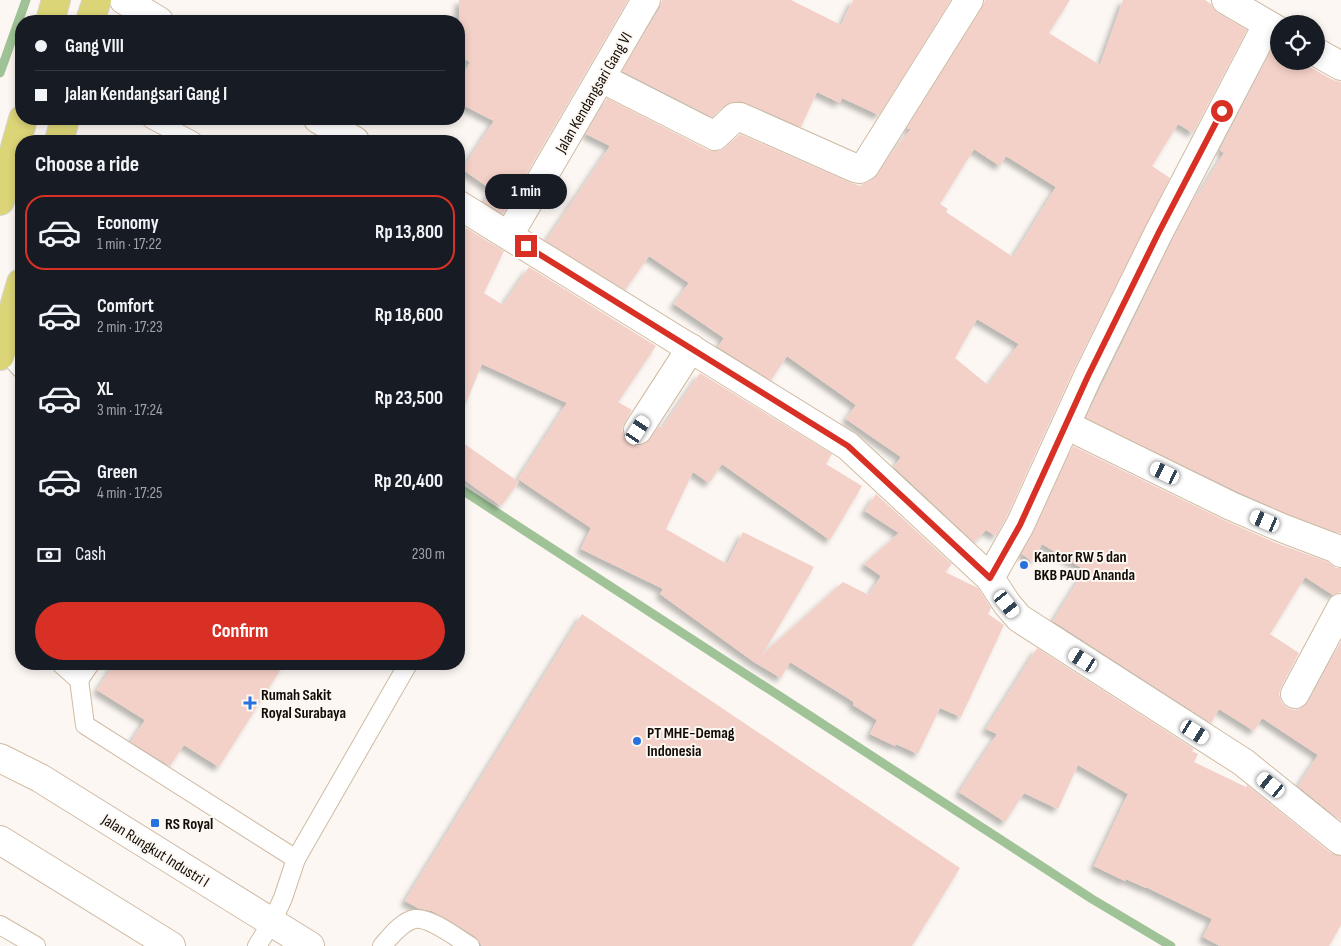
<!DOCTYPE html>
<meta charset="utf-8">
<style>
:root{--surface:#171b24;--page:#20242c;--text:#f1f3f6;--muted:#9ea1a6;--line:#363941;--accent:#d93025}
body{margin:0;font-family:"Sofia Sans Condensed",sans-serif;background:var(--page);color:var(--text);height:100vh;display:flex;flex-direction:column;font-size:19px;white-space:nowrap}
*{box-sizing:border-box;margin:0}
p{font-size:16px;color:var(--muted)}
.icon{flex:none;width:28px;height:28px;fill:none;stroke:currentColor;stroke-width:2;stroke-linecap:round;stroke-linejoin:round}
.map{position:relative;flex:1;overflow:hidden}
.side{position:absolute;left:15px;top:135px;width:450px;height:535px;display:flex;flex-direction:column;background:var(--surface);border-radius:20px;box-shadow:0 2px 8px #0003}
.side>*{flex:none}
.top-card{position:absolute;left:15px;top:15px;width:450px;height:110px;border-radius:20px;box-shadow:0 2px 8px #0003;display:grid;align-content:center;height:110px;padding:0 20px;background:var(--surface)}
.controls{position:absolute;left:1270px;top:15px;display:grid;gap:10px}
.controls a{display:grid;place-items:center;width:55px;height:55px;border-radius:50%;background:var(--surface);box-shadow:0 2px 8px #0003;font-size:25px}
.end{position:absolute;width:22px;height:22px;margin:-11px;border:6px solid #d93025;background:#fff;box-shadow:0 0 0 2px #fff}
.from{border-radius:50%}
.bubble{position:absolute;height:35px;border-radius:18px;background:var(--surface);box-shadow:0 2px 8px #0003;font-size:16px;font-weight:700;line-height:35px;text-align:center}
.car{position:absolute;width:15px;height:30px;margin:-15px -8px;border-radius:6px;box-shadow:0 0 4px 1px #0007;background:linear-gradient(#fff 24%,#345 0 40%,#fff 0 76%,#345 0 86%,#fff 0)}
.top-card b{display:flex;align-items:center;gap:18px;height:48px;font-size:19px}
.top-card b+b{border-top:1px solid var(--line)}
.top-card i{width:12px;height:12px;background:var(--text)}
ul{padding:0;list-style:none}
li{display:flex;align-items:center;gap:15px;height:75px;margin:0 10px 8px;padding:0 10px;border:2px solid transparent;border-radius:20px}
li div{flex:1}
li b{display:block;font-size:19px}
li em{font-style:normal;font-weight:700}
li.selected{border-color:var(--accent)}
li>.icon{width:45px;height:45px;stroke-width:1.5}
h2{padding:0 20px;font-size:22px;line-height:60px}
.pay{display:flex;align-items:center;gap:12px;height:55px;padding:0 20px;font-size:19px}
.pay p{margin-inline-start:auto}
.primary-button{display:flex;gap:10px;margin-top:auto;padding:10px 20px}
.primary-button a{flex:1;height:58px;border-radius:30px;background:var(--accent);color:#fff;font-size:20px;font-weight:700;line-height:58px;text-align:center}
.map>svg:first-child{display:block}
.lines{fill:none;stroke-linecap:round;stroke-linejoin:round}
.stream{stroke:#9fc397;stroke-width:9}
.building{fill:#f4d1c8;fill-rule:evenodd;filter:url(#shadow)}
.lane-casing{stroke:#d0bba3;stroke-width:20}
.street-casing{stroke:#d0bba3;stroke-width:30}
.primary-casing{stroke:#d5d3d2;stroke-width:30}
.lane{stroke:#fff;stroke-width:18}
.street{stroke:#fff;stroke-width:28}
.primary{stroke:#dcd578;stroke-width:28}
.route{stroke:#d93025;stroke-width:6}
.poi-dot{fill:#2772de;stroke:#fcf7f2;stroke-width:2}
.labels{text-anchor:middle;stroke-width:4;stroke-linejoin:round;paint-order:stroke}
.street-label{font-size:16px;fill:#130c04;stroke:#fcf7f2}
.poi-label{font-size:16px;font-weight:bold;fill:#130c04;stroke:#fcf7f2;text-anchor:start}
</style>
<div class="map">
<svg width="1341" height="946" viewBox="0 0 1341 946">
<defs>
<filter id="shadow"><feDropShadow dx="-4.5" dy="4.5" stdDeviation="2.5" flood-color="#0004"/></filter>
</defs>
<rect width="100%" height="100%" fill="#fcf7f2"/>
<g class="lines">
<g class="stream">
<polyline points="0,73 26,0"/>
<polyline points="459,488 1092,899 1171,946"/>
</g>
</g>
<g class="building">
<polygon points="459,0 628,0 503,214 484,202 492,190 462,169 494,121 459,103 459,84 470,62 459,56"/>
<polygon points="662,0 791,0 841,25 853,0 951,0 879,115 842,98 840,103 817,92 801,127 746,103 740,101 734,102 725,105 712,117 622,71 660,8"/>
<path d="M985 0H1070L1049 33 1100 65 1123 0H1205L1211 4 1213 8 1218 13 1247 30 1193 133 1178 124 1152 166 1170 178 1074 369 1006 518 996 536 986 530 974 542 894 467 901 457 846 419 856 405 787 356 771 380 718 347 724 338 674 304 689 283 649 256 625 290 546 241 610 146 586 134 607 98 708 150 717 151 725 148 740 134 849 182 861 186 862 184 868 182 878 174 891 154 911 129 907 128 982 8ZM974 149 1000 166 1006 156 1056 187 1013 257 946 212 948 209 940 204ZM977 319 1019 344 988 385 955 358Z"/>
<polygon points="1274,45 1279,47 1279,61 1304,61 1308,66 1333,80 1341,82 1341,534 1288,514 1238,492 1086,418 1173,239 1196,194 1198,195 1224,153 1220,150"/>
<polygon points="466,228 504,251 484,293 503,305 529,267 656,346 618,402 632,410 625,422 622,429 624,437 630,443 638,446 645,444 651,438 659,426 662,428 700,373 832,454 826,464 862,486 830,540 722,464 709,483 693,472 666,529 727,564 743,532 814,567 762,655 843,582 869,595 881,576 864,564 899,533 865,511 876,494 952,564 945,572 978,588 991,608 988,614 1004,625 961,717 940,708 918,754 896,744 895,746 870,734 877,720 853,705 854,702 790,662 781,678 754,662 660,594 663,589 581,549 591,528 518,479 567,403 482,364 459,420 459,239"/>
<polygon points="459,440 519,482 501,506 459,476"/>
<polygon points="1073,446 1224,520 1276,543 1328,562 1336,568 1341,568 1341,592 1333,595 1305,577 1270,634 1299,653 1281,687 1279,694 1282,703 1288,708 1295,710 1303,707 1309,701 1341,641 1341,821 1298,786 1318,755 1262,718 1254,731 1219,709 1211,723 1053,621 1085,570 1042,544 1033,562 1022,554 1034,531"/>
<polygon points="582,614 960,868 912,946 482,946 476,937 449,920 432,911 418,908 405,901"/>
<polygon points="1037,648 1194,749 1192,751 1198,754 1194,762 1246,787 1247,785 1331,853 1341,856 1341,925 1329,946 1220,946 1203,937 1212,919 1146,887 1146,888 1126,879 1125,881 1094,866 1128,794 1078,765 1058,809 1024,793 1005,822 959,792 997,734 986,729"/>
<polygon points="114,664 284,664 219,767 184,745 170,766 131,742 145,720 97,690"/>
</g>
<g class="lines">
<defs>
<g id="lane">
<polyline points="151,119 193,141"/>
<polyline points="3,349 21,369"/>
<polyline points="61,664 79,680 85,725 296,859 283,898 272,922 257,946"/>
<polyline points="79,680 90,664"/>
<polyline points="296,859 408,664"/>
<polyline points="0,925 36,946"/>
<path d="M382 946C390 937 402 921 415 919 430 917 457 938 470 946"/>
</g>
<g id="street">
<polyline points="124,0 159,21"/>
<polyline points="1226,0 1279,31"/>
<polyline points="1316,52 1341,66"/>
<polyline points="601,78 715,136 735,117 740,117 855,168 860,169 865,166 969,0"/>
<polyline points="318,119 355,141"/>
<polyline points="459,205 848,446 990,578 1007,604 1019,618 1243,762 1341,841"/>
<polyline points="509,235 646,0"/>
<polyline points="1066,425 1231,506 1282,528 1337,549 1341,553"/>
<polyline points="638,430 691,348"/>
<polyline points="990,578 1020,525 1088,376 1159,232 1267,25"/>
<polyline points="1295,694 1341,608"/>
<polyline points="0,758 40,778 310,946"/>
<polyline points="0,840 171,946"/>
</g>
<g id="primary">
<polyline points="50,21 56,0"/>
<polyline points="90,21 97,0"/>
<polyline points="59,141 65,119"/>
<polyline points="0,201 23,119"/>
<polyline points="0,356 21,283"/>
</g>
</defs>
<use href="#lane" class="lane-casing"/>
<use href="#street" class="street-casing"/>
<use href="#primary" class="primary-casing"/>
<use href="#lane" class="lane"/>
<use href="#street" class="street"/>
<use href="#primary" class="primary"/>
</g>
<g class="lines">
<polyline class="route" points="526,246 848,446 990,578 1020,525 1088,376 1159,232 1222,111"/>
</g>
<g class="poi-dot">
<circle cx="1024" cy="565" r="5"/>
<path d="M247.5 695.5h5v5h5v5h-5v5h-5v-5h-5v-5h5z"/>
<circle cx="637" cy="741" r="5"/>
<rect x="150" y="818" width="10" height="10" rx="2.5"/>
</g>
<g class="labels">
<g class="street-label">
<text transform="translate(593 92) rotate(-60)" y="6">Jalan Kendangsari Gang VI</text>
<text transform="translate(156 850) rotate(32)" y="6">Jalan Rungkut Industri I</text>
</g>
<g class="poi-label">
<text x="1034" y="562">Kantor RW 5 dan<tspan x="1034" dy="18">BKB PAUD Ananda</tspan></text>
<text x="261" y="700">Rumah Sakit<tspan x="261" dy="18">Royal Surabaya</tspan></text>
<text x="647" y="738">PT MHE-Demag<tspan x="647" dy="18">Indonesia</tspan></text>
<text x="165" y="829">RS Royal</text>
</g>
</g>
</svg>
<div class="controls">
<a><svg class="icon" aria-label="locate" viewBox="0 0 24 24"><circle cx="12" cy="12" r="6"/><path d="M12 2v4M12 18v4M2 12h4M18 12h4"/></svg></a>
</div>
<i class="end from" style="left:1222px;top:111px"></i>
<i class="end" style="left:526px;top:246px"></i>
<div class="bubble" style="left:485px;top:174px;width:82px">1 min</div>
<i class="car" style="left:638px;top:430px;rotate:33deg"></i>
<i class="car" style="left:1165px;top:473px;rotate:296deg"></i>
<i class="car" style="left:1265px;top:521px;rotate:293deg"></i>
<i class="car" style="left:1007px;top:604px;rotate:141deg"></i>
<i class="car" style="left:1083px;top:660px;rotate:302deg"></i>
<i class="car" style="left:1195px;top:732px;rotate:123deg"></i>
<i class="car" style="left:1271px;top:785px;rotate:309deg"></i>
<div class="top-card">
<b><i class="from"></i>Gang VIII</b>
<b><i></i>Jalan Kendangsari Gang I</b>
</div>
<section class="side">
<h2>Choose a ride</h2>
<ul>
<li class="selected"><svg class="icon" aria-label="car" viewBox="0 0 24 24"><path d="M5 17H2v-5l4-1 3-4h7l3 4 3 1v5h-3M9 17h6M6 11h13"/><circle cx="7" cy="17" r="2"/><circle cx="17" cy="17" r="2"/></svg><div><b>Economy</b><p>1 min · 17:22</p></div><em>Rp 13,800</em></li>
<li><svg class="icon" aria-label="car" viewBox="0 0 24 24"><path d="M5 17H2v-5l4-1 3-4h7l3 4 3 1v5h-3M9 17h6M6 11h13"/><circle cx="7" cy="17" r="2"/><circle cx="17" cy="17" r="2"/></svg><div><b>Comfort</b><p>2 min · 17:23</p></div><em>Rp 18,600</em></li>
<li><svg class="icon" aria-label="car" viewBox="0 0 24 24"><path d="M5 17H2v-5l4-1 3-4h7l3 4 3 1v5h-3M9 17h6M6 11h13"/><circle cx="7" cy="17" r="2"/><circle cx="17" cy="17" r="2"/></svg><div><b>XL</b><p>3 min · 17:24</p></div><em>Rp 23,500</em></li>
<li><svg class="icon" aria-label="car" viewBox="0 0 24 24"><path d="M5 17H2v-5l4-1 3-4h7l3 4 3 1v5h-3M9 17h6M6 11h13"/><circle cx="7" cy="17" r="2"/><circle cx="17" cy="17" r="2"/></svg><div><b>Green</b><p>4 min · 17:25</p></div><em>Rp 20,400</em></li>
</ul>
<div class="pay"><svg class="icon" aria-label="cash" viewBox="0 0 24 24"><path d="M3 7h18v10H3z"/><circle cx="12" cy="12" r="2"/></svg>Cash<p>230 m</p></div>
<div class="primary-button"><a>Confirm</a></div>
</section>
</div>
